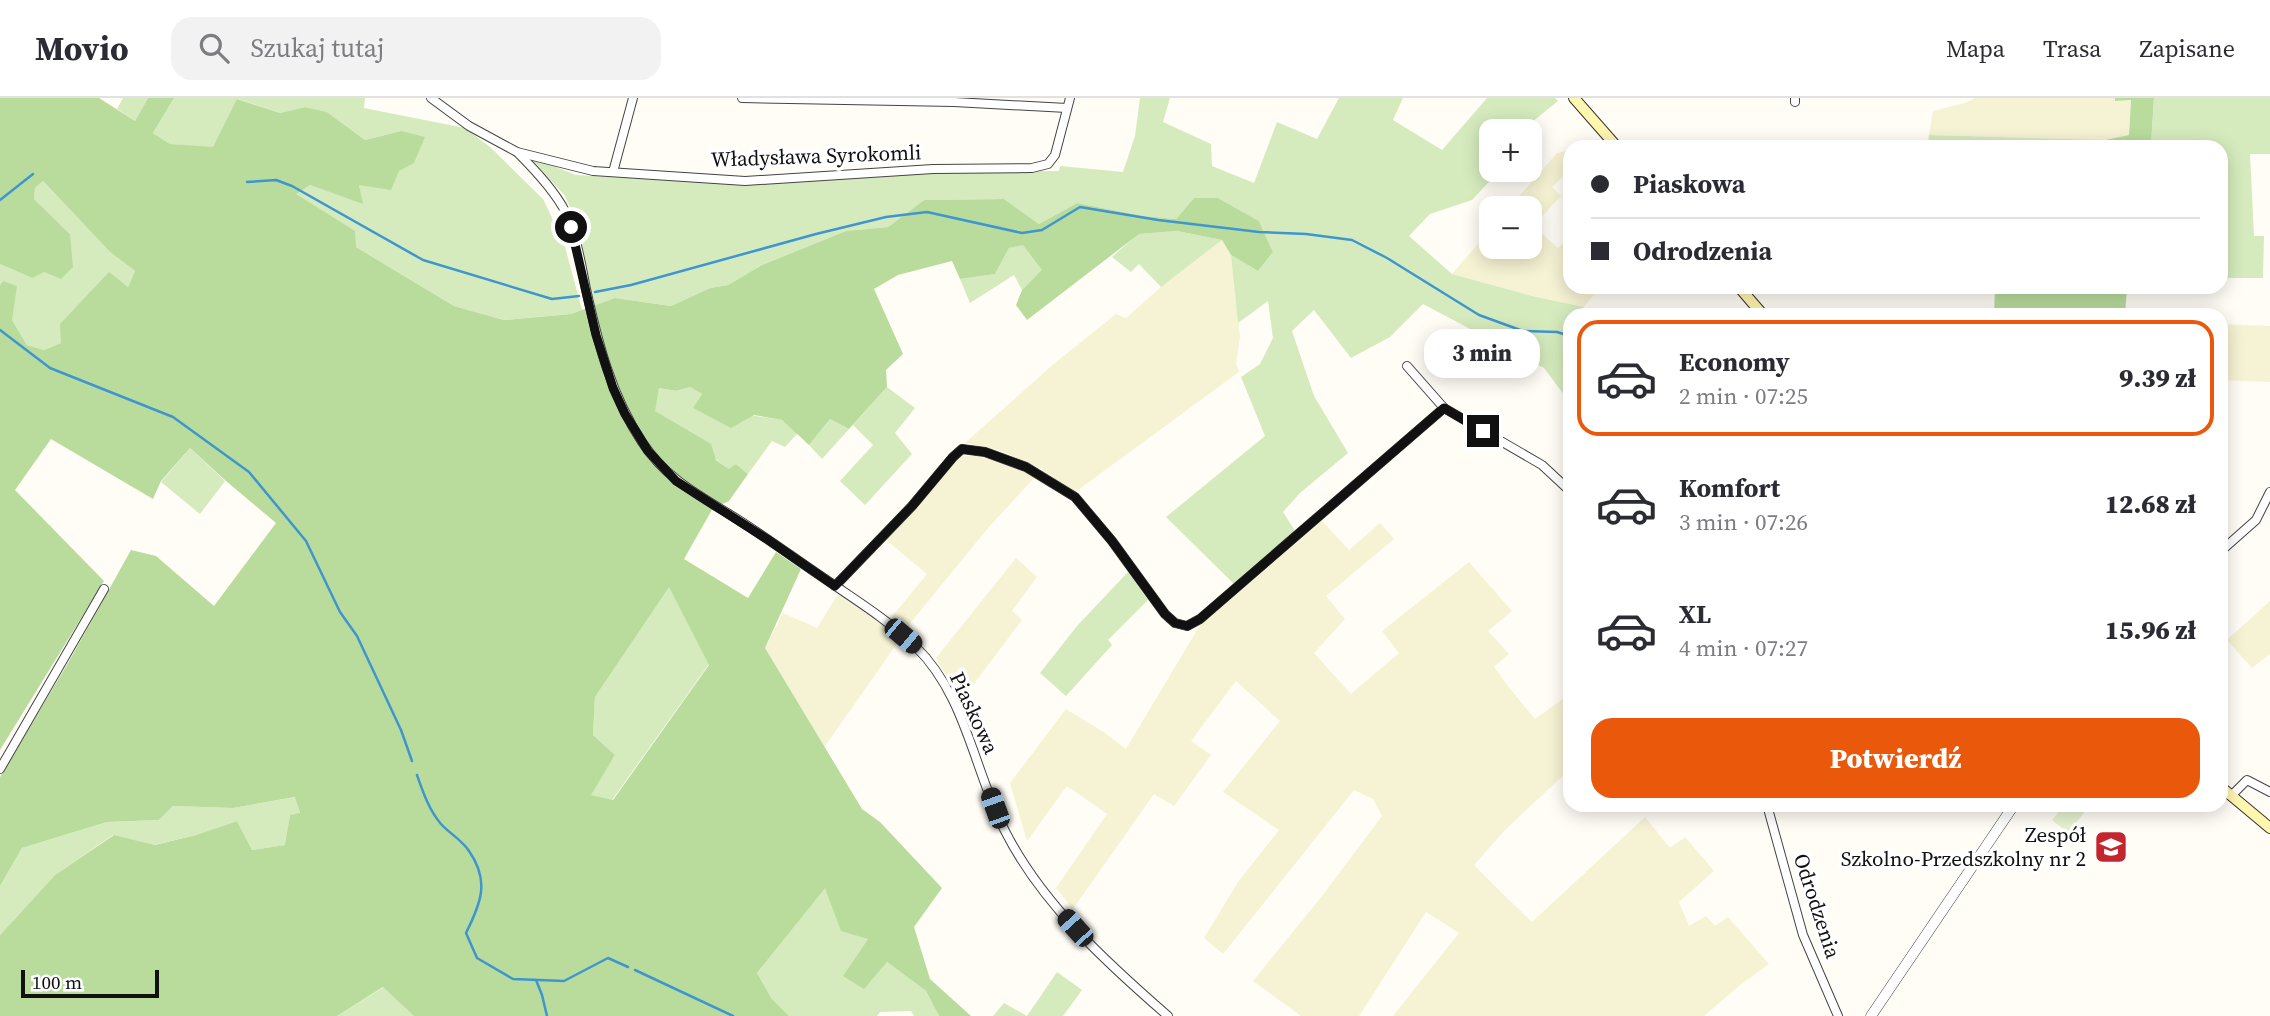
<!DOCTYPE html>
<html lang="pl">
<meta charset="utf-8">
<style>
:root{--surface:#fff;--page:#f2f2f3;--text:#2b2b33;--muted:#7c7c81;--line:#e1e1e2;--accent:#ea580c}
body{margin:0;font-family:"Source Serif 4",serif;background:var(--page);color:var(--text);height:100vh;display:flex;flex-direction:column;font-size:26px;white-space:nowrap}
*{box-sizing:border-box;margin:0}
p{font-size:23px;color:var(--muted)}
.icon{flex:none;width:38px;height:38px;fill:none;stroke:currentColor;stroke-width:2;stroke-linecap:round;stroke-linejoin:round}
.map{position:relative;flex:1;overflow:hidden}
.details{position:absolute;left:1563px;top:210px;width:665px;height:504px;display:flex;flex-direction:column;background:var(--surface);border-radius:21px;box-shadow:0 4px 18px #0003}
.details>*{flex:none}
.hud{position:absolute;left:1563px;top:42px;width:665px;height:154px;border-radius:21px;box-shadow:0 4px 18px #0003;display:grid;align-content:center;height:154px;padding:0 28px;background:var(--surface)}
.tools{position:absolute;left:1479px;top:21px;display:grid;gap:14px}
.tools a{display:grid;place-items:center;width:63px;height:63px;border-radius:14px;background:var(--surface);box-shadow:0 4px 18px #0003;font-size:35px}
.scale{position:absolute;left:21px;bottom:18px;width:138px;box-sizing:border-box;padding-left:7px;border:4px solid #111;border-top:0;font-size:19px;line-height:24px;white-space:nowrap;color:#111;-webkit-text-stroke:5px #fff;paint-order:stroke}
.end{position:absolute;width:32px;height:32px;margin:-16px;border:9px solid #111;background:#fff;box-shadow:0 0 0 4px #fff}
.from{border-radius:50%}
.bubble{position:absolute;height:49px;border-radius:21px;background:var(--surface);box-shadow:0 4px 18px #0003;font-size:23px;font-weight:800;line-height:49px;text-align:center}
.car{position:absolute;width:21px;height:42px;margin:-21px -10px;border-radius:9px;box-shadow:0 0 5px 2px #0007;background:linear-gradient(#222 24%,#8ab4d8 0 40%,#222 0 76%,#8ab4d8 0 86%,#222 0)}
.hud b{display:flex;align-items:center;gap:24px;height:66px;font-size:26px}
.hud b+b{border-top:2px solid var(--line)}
.hud i{width:18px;height:18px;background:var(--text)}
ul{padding:12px 0 0;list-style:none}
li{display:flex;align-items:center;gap:21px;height:116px;margin:0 14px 10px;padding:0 14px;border:4px solid transparent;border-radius:21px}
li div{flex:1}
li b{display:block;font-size:26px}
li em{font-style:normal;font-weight:800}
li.active{border-color:var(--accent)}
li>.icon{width:63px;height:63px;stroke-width:1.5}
.cta{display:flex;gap:14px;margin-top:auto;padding:14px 28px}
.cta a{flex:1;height:80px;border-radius:21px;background:var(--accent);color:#fff;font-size:28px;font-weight:800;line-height:80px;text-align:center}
header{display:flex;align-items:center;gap:42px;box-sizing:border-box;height:98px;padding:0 35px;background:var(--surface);border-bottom:2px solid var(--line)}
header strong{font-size:33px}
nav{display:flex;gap:38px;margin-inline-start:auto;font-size:24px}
.search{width:490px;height:63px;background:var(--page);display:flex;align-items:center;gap:18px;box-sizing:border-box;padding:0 24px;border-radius:21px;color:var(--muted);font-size:26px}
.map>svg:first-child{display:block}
.farmland{fill:#f6f3d4}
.green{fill:#d5ebbd}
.forest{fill:#b9dc9c;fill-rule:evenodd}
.pitch{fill:#e6f2cf}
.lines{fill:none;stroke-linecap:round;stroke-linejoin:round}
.stream{stroke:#3f96cf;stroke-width:2.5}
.minor-casing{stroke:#444;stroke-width:10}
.tertiary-casing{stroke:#444;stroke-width:11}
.secondary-casing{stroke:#333;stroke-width:12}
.minor{stroke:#fff;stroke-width:8}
.tertiary{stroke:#fff;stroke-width:10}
.secondary{stroke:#fff6b0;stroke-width:10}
.route{stroke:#111;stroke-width:9}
.labels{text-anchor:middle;stroke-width:7;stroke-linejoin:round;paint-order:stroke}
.street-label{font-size:21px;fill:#111;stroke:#fff}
.poi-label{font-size:21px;fill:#111;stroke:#fff;text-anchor:end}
</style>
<header>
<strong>Movio</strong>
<div class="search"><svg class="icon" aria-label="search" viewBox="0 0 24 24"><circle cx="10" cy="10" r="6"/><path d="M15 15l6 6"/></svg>Szukaj tutaj</div>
<nav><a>Mapa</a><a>Trasa</a><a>Zapisane</a></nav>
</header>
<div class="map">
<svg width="2270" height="918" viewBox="0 0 2270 918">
<rect width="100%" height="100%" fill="#fffdf5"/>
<g class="farmland">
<polygon points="1975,0 2115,0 2116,3 2131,1 2129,37 2105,42 1929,37 1933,13 1965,5"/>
<polygon points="1570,52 1570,72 1552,89 1561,98 1533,128 1558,150 1570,139 1570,189 1600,189 1584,209 1532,198 1452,176 1491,131 1491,149 1530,149 1530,110 1509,110 1557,55"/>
<polygon points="1222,142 1231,157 1240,239 1236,266 1239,274 1074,395 1042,371 998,352 965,345 1056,264 1116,216 1126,220 1161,189"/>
<polygon points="2221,226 2270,228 2270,284 2221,282"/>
<polygon points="976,357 1010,367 1035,379 988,430 908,528 891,520 927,476 885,441 955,362 963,358"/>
<polygon points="1322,423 1349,452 1380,425 1394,441 1326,498 1345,521 1314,555 1351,596 1399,555 1382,533 1469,464 1512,513 1488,533 1509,556 1494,569 1511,592 1535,621 1570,596 1570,671 1505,732 1474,767 1507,800 1532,824 1645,719 1670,750 1685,739 1714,773 1679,804 1689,828 1706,818 1715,828 1728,819 1769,866 1739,888 1704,918 1393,918 1459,835 1426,814 1359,918 1301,918 1253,883 1322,798 1382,718 1373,701 1354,692 1223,856 1204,840 1238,784 1279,732 1223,694 1280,623 1236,583 1191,643 1211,657 1174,708 1154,696 1073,811 1056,790 1107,716 1067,688 1027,743 1010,685 1066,611 1105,635 1126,651 1200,527"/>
<polygon points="1016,460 1037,479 1012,513 1022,522 961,603 936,560"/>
<polygon points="838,496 901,540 823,651 765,550 783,515 817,530"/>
<polygon points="2270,503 2270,556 2252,570 2227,542"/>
</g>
<g class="green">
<polygon points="123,0 148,0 135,23 117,11"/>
<polygon points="174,0 365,0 364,10 465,30 490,49 543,101 564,145 582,212 571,216 504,222 454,208 356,149 258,96 310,87 362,105 359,87 401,33 365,42 327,14 305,9 280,15 238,1 213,50 170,46 153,35"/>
<polygon points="1140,0 1170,0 1163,24 1211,46 1212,68 1254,85 1277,24 1317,41 1339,0 1403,0 1393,22 1442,52 1487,0 1555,0 1558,3 1527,28 1538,46 1530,49 1530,33 1491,33 1491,72 1500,72 1472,102 1430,116 1409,138 1452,176 1532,198 1584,209 1577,217 1570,217 1570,227 1566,232 1570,233 1570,300 1568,302 1544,270 1423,206 1390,239 1351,260 1314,212 1292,233 1314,298 1348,355 1300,395 1283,414 1295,433 1234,486 1166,419 1265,338 1241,279 1260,266 1273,240 1268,203 1238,225 1231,157 1258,173 1273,154 1259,123 1218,100 1194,100 1176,121 1144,118 1077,105 1039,126 1004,101 924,102 888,129 846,133 762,167 728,187 710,190 671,208 615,200 594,208 579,129 565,98 533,63 536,61 576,77 752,87 951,73 1059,73 1060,68 1123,74 1135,38"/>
<polygon points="2154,0 2270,0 2270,56 2250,56 2254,138 2264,138 2263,180 2221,180 2221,49 2151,46"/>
<polygon points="1929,37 2105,42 2105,49 1928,49"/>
<polygon points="43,83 110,154 135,173 128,189 108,175 61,245 44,252 27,247 12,222 3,183 0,187 0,166 32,180 70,136 34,101 35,90"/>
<polygon points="1177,133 1222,142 1161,189 1139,166 1131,174 1112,159 1138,136"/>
<polygon points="1023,146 1043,172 1022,192 1014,177 970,205 960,181 995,176 1009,150"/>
<polygon points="690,289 702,296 694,309 782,322 798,335 785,349 772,343 748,376 736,366 730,372 654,313 659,290 676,293"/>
<polygon points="887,289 915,310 895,335 912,356 865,407 840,383 873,347 853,327"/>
<polygon points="830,321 849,331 822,361 809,347"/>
<polygon points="190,350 225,383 200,416 161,384"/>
<polygon points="1128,474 1148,502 1108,542 1112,547 1066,598 1040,575 1077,528"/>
<polygon points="669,488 709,566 612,702 590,697 615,657 593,637 595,599"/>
<polygon points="296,699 300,716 290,717 286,747 252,752 237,723 196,737 154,747 113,737 55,777 0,837 0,788 22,750 107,724 159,722 173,708 233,710"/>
<polygon points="825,789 868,841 844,878 887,864 926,893 939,918 914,918 911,913 880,914 877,918 789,918 772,901 757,875"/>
<polygon points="1057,874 1082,892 1063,918 993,918 1004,905 1027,918"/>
<polygon points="384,889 414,918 337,918"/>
</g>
<g class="forest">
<path d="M0 0H99L135 23 148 0H174L153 35 170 46 213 49 237 1 280 15 305 9 327 14 365 42 401 33 425 39 414 65 399 73 391 92 359 87 363 106 310 87 296 96 355 133 356 149 454 208 504 222 571 216 615 200 671 208 710 190 728 187 762 167 846 133 888 129 924 102 1004 101 1039 126 1077 105 1144 118 1176 121 1194 100H1218L1259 123 1273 154 1258 173 1231 157 1222 142 1177 133 1139 136 1027 222 1016 207 1022 192 1042 172 1023 147 1009 150 995 176 960 181 952 163 898 177 874 191 903 256 886 272 887 289 849 331 830 321 809 347 782 322 754 317 731 330 693 310 702 296 690 289 676 293 659 290 655 313 711 346 716 362 729 371 736 366 748 376 729 403 713 410 684 461 748 500 776 454 801 471 765 550 862 711 880 724 942 790 914 829 930 881 971 918H939L926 893 887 864 864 891 843 878 868 841 841 833 825 790 757 875 772 901 789 918H414L383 889 337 918H0V837L55 777 114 737 155 747 196 737 237 723 252 752 285 747 290 717 300 715 295 699 233 710 173 708 159 722 107 724 22 750 0 788V679L68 565 131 452 156 458 214 508 276 425 226 383 190 350 161 383 153 401 51 341 15 392 104 483 0 652V187L3 183 17 188 12 222 27 247 44 252 61 245 60 226 109 174 128 189 135 173 110 154 43 83 35 90 34 101 70 136 73 169 61 181 44 174 32 180 0 166ZM669 489 709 567 613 702 591 697 615 657 593 637 595 599Z"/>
<polygon points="2115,0 2154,0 2151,46 2171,49 2105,49 2105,42 2129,37 2131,2 2115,3"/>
<polygon points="1995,189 2127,189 2125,217 1994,217"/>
</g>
<polygon class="pitch" points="2065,707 2090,707 2068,735 2052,722"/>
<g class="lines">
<g class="stream">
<polyline points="247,84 276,82 292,88 423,162 552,201 579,198"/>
<polyline points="0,102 33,76"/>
<polyline points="595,194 631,187 816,136 886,119 927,114 1022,135 1042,132 1080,109 1158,122 1259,134 1306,136 1352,142 1387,160 1479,217 1523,233 1557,234 1570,238"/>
<polyline points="0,232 50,270 173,319 249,374 306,443 340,514 357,538 401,632 412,663"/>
<path d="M417 677C423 694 429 712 441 726 449 735 462 742 469 753 490 783 481 805 466 835L477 860 513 881 564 883 608 860 628 869"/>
<polyline points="635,872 733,918"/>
<polyline points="536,882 542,897 547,918"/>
</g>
<defs>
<g id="minor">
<polyline points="431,0 469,28 517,54 593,73 745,83 933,71 1032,70 1048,66 1055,57 1070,0"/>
<polyline points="742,0 954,4 1067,10"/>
<polyline points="1795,0 1795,4"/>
<path d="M517 54C535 72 555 93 566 115 577 139 581 166 586 191 598 245 611 297 642 344 667 382 699 397 737 421 770 442 801 465 834 487 862 506 890 524 915 548 966 597 974 673 1005 733 1042 806 1107 865 1168 918"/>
<polyline points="613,74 633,0"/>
<polyline points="1407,268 1444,310 1542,367 1570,393"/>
<polyline points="2221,453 2256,422 2270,394"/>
<polyline points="835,488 912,408 953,359 962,351 985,354 1026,369 1075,399 1112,443 1165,516 1175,525 1187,528 1200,521 1444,310"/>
<polyline points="0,671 104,491"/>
<polyline points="2231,698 2247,682 2270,694"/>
<polyline points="1767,707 1803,837 1838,918"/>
</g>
<polyline id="tertiary" points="1871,918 2014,707"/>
<g id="secondary">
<polyline points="1574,0 1617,49"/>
<polyline points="1739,189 1763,217"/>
<polyline points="2221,689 2270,730"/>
</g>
</defs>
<use href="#minor" class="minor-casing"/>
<use href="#tertiary" class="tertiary-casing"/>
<use href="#secondary" class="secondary-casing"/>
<use href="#minor" class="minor"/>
<use href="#tertiary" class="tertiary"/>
<use href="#secondary" class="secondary"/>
</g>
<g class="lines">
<polyline class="route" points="571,129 596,237 613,290 625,316 648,353 676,383 767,441 835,488 912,408 953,359 962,351 985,354 1026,369 1075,399 1112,443 1165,516 1175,525 1187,528 1200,521 1444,310 1483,333"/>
</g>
<defs>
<symbol id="school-square" viewBox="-11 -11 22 22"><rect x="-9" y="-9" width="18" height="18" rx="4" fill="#c4262e" stroke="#fff"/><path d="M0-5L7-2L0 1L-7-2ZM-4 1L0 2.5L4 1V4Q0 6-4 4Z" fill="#fff"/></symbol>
</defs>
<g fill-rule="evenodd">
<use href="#school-square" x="2092" y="730" width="38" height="38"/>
</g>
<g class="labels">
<g class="street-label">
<text transform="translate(816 58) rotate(-2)" y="7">Władysława Syrokomli</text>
<text transform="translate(974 615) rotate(65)" y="7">Piaskowa</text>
<text transform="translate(1817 808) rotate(72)" y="7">Odrodzenia</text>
</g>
<g class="poi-label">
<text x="2086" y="744">Zespół<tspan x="2086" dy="24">Szkolno-Przedszkolny nr 2</tspan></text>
</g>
</g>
</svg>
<div class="tools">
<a>+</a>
<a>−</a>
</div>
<div class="scale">100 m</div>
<i class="end from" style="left:571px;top:129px"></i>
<i class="end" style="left:1483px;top:333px"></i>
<div class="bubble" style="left:1424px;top:231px;width:116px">3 min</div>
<i class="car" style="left:903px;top:538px;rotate:130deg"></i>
<i class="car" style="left:995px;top:710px;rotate:340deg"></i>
<i class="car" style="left:1075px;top:830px;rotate:318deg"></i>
<div class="hud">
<b><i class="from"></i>Piaskowa</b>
<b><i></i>Odrodzenia</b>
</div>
<section class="details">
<ul>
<li class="active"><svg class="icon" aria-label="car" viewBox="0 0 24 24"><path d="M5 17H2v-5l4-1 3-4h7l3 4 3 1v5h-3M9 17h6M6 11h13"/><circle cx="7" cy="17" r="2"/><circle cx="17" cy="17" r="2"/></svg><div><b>Economy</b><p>2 min · 07:25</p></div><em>9.39 zł</em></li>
<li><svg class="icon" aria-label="car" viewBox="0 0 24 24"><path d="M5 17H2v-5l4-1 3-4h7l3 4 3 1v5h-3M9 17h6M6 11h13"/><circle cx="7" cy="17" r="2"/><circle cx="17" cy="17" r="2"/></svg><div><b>Komfort</b><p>3 min · 07:26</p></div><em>12.68 zł</em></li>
<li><svg class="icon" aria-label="car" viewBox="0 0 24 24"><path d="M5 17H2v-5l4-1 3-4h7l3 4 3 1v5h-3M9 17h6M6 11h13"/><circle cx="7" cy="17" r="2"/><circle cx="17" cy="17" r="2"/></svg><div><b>XL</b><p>4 min · 07:27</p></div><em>15.96 zł</em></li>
</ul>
<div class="cta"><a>Potwierdź</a></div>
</section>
</div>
